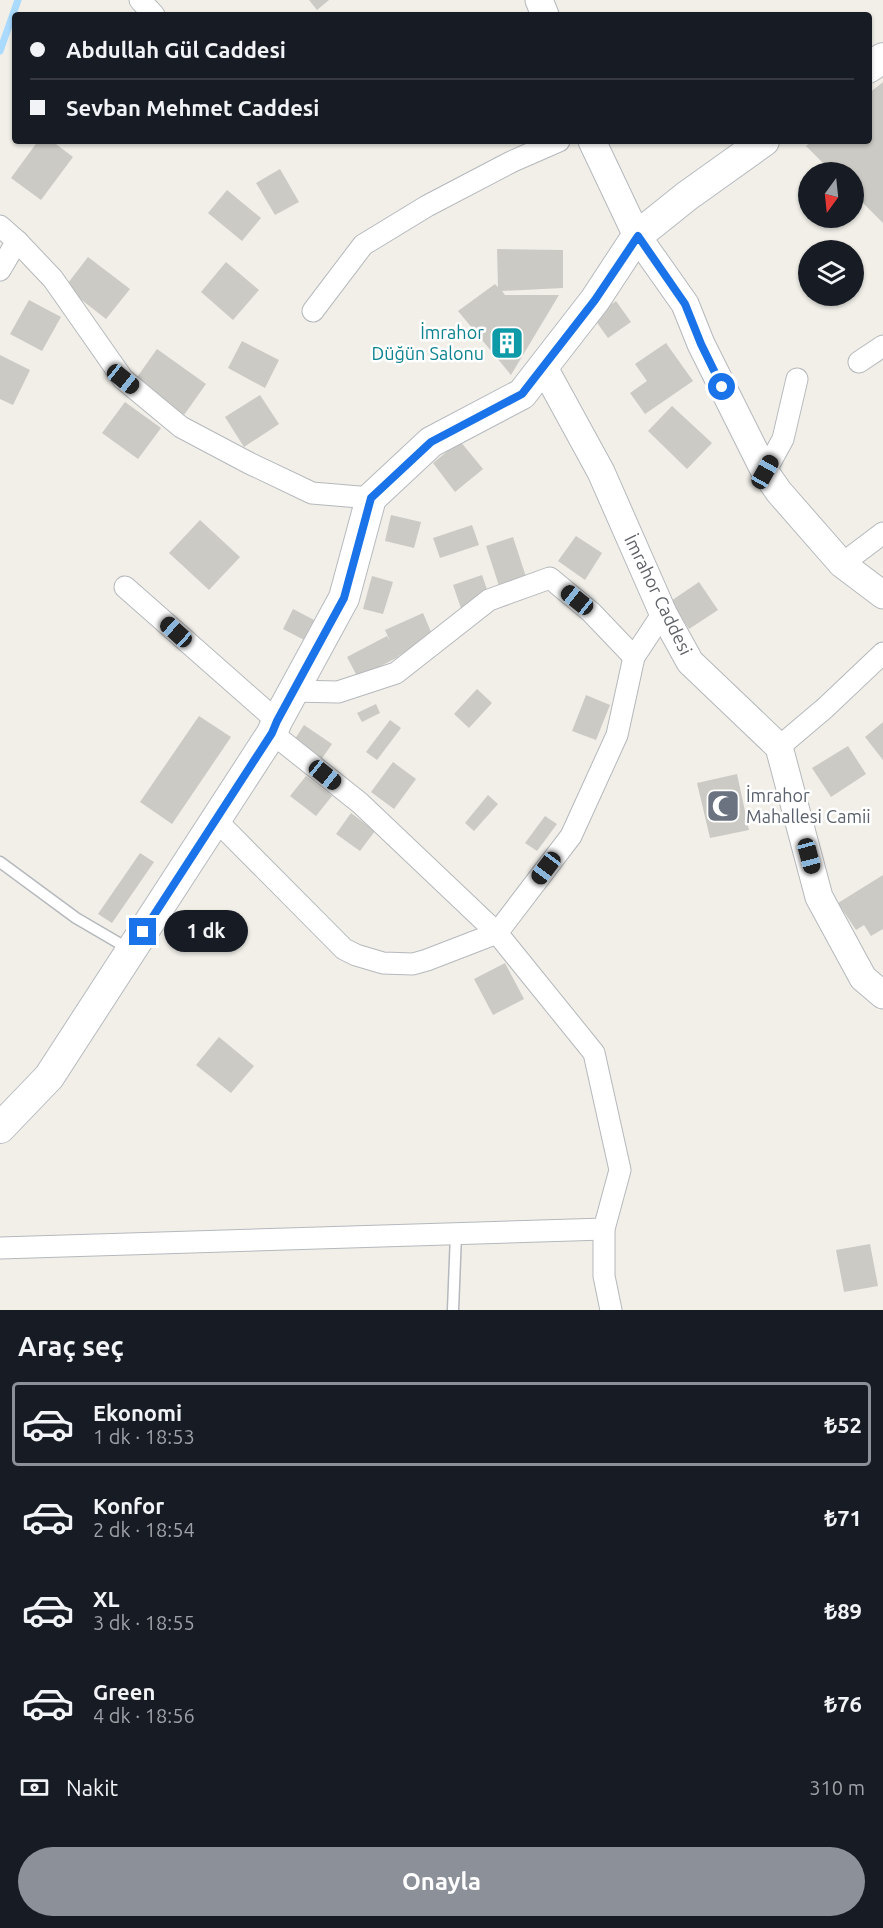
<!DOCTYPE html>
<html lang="tr">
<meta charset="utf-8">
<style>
:root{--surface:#171b24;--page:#242831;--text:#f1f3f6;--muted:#9ea1a6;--line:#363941;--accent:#8c9099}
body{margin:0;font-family:Ubuntu,sans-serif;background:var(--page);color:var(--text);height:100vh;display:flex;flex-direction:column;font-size:22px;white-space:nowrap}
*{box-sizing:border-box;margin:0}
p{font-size:20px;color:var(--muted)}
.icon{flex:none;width:33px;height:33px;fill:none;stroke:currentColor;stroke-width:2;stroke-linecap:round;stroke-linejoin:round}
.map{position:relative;height:1310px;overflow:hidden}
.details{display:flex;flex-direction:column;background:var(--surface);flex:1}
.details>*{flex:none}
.banner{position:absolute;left:12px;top:12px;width:860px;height:132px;border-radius:6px;box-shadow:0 2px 4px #0004;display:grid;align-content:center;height:132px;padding:0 18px;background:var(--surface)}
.needle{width:39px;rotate:195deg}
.tools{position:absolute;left:798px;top:162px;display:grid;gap:12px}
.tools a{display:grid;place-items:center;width:66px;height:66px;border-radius:50%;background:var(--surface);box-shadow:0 2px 4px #0004;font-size:30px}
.end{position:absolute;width:27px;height:27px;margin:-14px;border:8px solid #1a73e8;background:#fff;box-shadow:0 0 0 3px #fff}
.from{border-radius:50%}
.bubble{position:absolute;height:42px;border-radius:21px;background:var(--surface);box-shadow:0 2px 4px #0004;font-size:20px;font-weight:700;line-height:42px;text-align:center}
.car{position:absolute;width:18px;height:36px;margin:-18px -9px;border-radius:8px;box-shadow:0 0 4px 2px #0007;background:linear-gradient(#222 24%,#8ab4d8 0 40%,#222 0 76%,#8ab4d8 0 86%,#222 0)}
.banner b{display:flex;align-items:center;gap:21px;height:57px;font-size:22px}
.banner b+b{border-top:2px solid var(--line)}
.banner i{width:15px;height:15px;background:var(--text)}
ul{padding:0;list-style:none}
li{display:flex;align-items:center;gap:18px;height:84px;margin:0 12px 9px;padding:0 6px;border:3px solid transparent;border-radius:6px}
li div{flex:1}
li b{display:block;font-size:22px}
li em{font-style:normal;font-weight:700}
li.current{border-color:var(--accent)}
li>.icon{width:54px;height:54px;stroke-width:1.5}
h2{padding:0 18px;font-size:27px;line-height:72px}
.pay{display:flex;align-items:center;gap:15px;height:66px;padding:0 18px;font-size:22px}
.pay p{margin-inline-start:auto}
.primary-button{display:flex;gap:12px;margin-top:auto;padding:12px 18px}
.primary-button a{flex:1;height:69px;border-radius:36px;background:var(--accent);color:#fff;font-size:24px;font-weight:700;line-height:69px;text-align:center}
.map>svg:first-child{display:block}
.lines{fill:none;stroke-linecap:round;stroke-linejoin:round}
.stream{stroke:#aadaff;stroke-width:7}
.building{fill:#cccac5}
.service-casing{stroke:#b5b8bc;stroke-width:13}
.minor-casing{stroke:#b5b8bc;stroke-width:23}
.tertiary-casing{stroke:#b5b8bc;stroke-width:29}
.secondary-casing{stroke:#b6babf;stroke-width:32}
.service{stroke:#fff;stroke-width:10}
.minor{stroke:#fff;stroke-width:21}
.tertiary{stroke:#fff;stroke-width:27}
.secondary{stroke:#fff;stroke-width:30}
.route{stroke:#1a73e8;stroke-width:8}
.labels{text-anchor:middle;stroke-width:5;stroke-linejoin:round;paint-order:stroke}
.culture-label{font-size:18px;fill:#0d838f;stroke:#fff;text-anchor:end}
.street-label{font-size:18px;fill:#5f6368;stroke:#fff}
.worship-label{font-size:18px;fill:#5b616d;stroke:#fff;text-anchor:start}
</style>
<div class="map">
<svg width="883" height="1310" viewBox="0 0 883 1310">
<rect width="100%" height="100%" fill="#f1efe8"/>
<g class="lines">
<polyline class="stream" points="0,51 18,0"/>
</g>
<g class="building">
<polygon points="309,0 329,0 317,10"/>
<polygon points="883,82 883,223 854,194 854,172 832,172 806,146 812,141 868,141 868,94"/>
<polygon points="38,141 52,141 73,157 41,200 11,178"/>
<polygon points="280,169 299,202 275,215 256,183"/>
<polygon points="227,190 261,218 242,241 208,213"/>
<polygon points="497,249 563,250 563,288 502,291 505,295 559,295 511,375 458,311 495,284 498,287"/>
<polygon points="88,257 130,289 106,319 65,287"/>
<polygon points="226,262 259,290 233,320 201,292"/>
<polygon points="29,300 61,317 42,351 10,334"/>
<polygon points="616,301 631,322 608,338 593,317"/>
<polygon points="242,341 279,360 265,388 228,368"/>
<polygon points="666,343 693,381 645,414 630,393 647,381 635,364"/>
<polygon points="157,349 206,384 184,415 135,380"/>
<polygon points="0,355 30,370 13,405 0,399"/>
<polygon points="260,395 279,424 244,447 225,417"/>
<polygon points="125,402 161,428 138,459 102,433"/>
<polygon points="672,406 712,443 687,469 648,431"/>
<polygon points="460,441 483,469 455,492 433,463"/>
<polygon points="391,515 421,522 414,548 385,541"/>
<polygon points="200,520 240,557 209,590 169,553"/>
<polygon points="472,525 479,545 440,558 433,538"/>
<polygon points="576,536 602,553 585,580 558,561"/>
<polygon points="513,537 528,583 501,592 486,546"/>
<polygon points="482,575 492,604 463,614 453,585"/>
<polygon points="372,576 393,582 383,614 363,609"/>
<polygon points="699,582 718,610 689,629 671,601"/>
<polygon points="293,609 318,622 308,642 283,629"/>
<polygon points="423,613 434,639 398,656 398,657 358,678 347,657 387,636 390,641 385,630"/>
<polygon points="477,689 492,703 469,728 454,714"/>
<polygon points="586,695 610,705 596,740 572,731"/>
<polygon points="376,704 380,713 362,722 357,713"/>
<polygon points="199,716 231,737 172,824 140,802"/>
<polygon points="390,720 401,728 377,760 366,752"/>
<polygon points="883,722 883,760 865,737"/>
<polygon points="304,725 332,744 314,770 287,751"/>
<polygon points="848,746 866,774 831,797 812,768"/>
<polygon points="393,762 416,779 394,809 371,792"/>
<polygon points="737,774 749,830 710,838 697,783"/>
<polygon points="306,776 332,796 316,816 290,796"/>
<polygon points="488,795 498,804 474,831 465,823"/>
<polygon points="351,813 375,831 360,851 336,834"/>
<polygon points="545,816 557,824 537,851 525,843"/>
<polygon points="140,853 154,862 112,923 98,914"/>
<polygon points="883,875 883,929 871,936 864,925 856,930 838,903"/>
<polygon points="505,963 524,999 493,1015 474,979"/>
<polygon points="219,1037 254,1066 231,1093 196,1065"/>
<polygon points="870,1244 878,1286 844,1292 836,1250"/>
</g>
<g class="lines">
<defs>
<g id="service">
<polyline points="0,862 76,918 129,949"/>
<polyline points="453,1310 456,1234"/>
</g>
<g id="minor">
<polyline points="140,0 154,15"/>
<polyline points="0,226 17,241 53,279 123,379 181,427 249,463 312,493 371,498"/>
<polyline points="0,270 17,241"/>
<polyline points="313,311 363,245 427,206 511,162 559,141"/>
<polyline points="859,362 883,346"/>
<polyline points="765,472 783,439 797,379"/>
<polyline points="842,564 883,533"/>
<polyline points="125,587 277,721"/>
<polyline points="293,691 338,692 396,673 489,600 550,578 591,612 634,657"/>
<polyline points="272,733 360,803 497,933 594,1053 620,1170 604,1229 604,1276 611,1310"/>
<polyline points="779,747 825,708 883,653"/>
<polyline points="216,820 344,949 356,955 383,963 413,964 427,960 497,933 571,836 617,735 634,657 663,613"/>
<polyline points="0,1248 604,1229"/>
</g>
<g id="tertiary">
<polyline points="539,0 545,15"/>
<polyline points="592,141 637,236 685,304 701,344 765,472 779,492 842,564 883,595"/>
<polyline points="543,366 601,472 663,613 690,662 779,747 819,897 863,978 883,995"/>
</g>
<g id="secondary">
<polyline points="868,68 883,58"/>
<polyline points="0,1128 49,1077 272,733 277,721 344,598 371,498 431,442 522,394 595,300 637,236 687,196 764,141"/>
</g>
</defs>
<use href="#service" class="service-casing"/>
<use href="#minor" class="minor-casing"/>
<use href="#tertiary" class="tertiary-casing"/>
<use href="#secondary" class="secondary-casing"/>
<use href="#service" class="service"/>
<use href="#minor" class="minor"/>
<use href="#tertiary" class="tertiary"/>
<use href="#secondary" class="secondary"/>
</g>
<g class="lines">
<polyline class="route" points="143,932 272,733 277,721 344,598 371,498 431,442 522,394 595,300 638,236 685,304 701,344 722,387"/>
</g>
<defs>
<symbol id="building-square" viewBox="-11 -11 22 22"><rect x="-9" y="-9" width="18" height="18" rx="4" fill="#0f9aa8" stroke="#fff"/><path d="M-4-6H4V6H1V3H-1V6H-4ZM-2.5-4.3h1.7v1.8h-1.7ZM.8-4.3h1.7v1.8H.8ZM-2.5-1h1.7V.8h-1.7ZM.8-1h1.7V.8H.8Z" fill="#fff"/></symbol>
<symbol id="mosque-square" viewBox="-11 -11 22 22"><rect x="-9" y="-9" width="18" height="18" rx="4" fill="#6b7280" stroke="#fff"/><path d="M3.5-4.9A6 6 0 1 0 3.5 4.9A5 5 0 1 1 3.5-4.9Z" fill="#fff"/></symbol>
</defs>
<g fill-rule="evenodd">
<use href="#building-square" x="488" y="324" width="38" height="38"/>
<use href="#mosque-square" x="704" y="787" width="38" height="38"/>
</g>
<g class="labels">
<g class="culture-label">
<text x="484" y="339">İmrahor<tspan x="484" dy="21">Düğün Salonu</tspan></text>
</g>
<g class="street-label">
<text transform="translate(658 595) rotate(64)" y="6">İmrahor Caddesi</text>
</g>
<g class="worship-label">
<text x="746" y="802">İmrahor<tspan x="746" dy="21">Mahallesi Camii</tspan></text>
</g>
</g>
</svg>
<div class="tools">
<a><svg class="needle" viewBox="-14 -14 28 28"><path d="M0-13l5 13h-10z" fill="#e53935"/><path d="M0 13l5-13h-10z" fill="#9ea1a6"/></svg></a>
<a><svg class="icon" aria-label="layers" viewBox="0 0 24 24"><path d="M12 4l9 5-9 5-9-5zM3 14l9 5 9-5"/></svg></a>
</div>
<i class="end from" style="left:722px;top:387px"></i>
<i class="end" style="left:143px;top:932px"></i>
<div class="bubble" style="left:164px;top:910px;width:84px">1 dk</div>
<i class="car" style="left:123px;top:379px;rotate:129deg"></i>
<i class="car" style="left:765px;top:472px;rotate:29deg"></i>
<i class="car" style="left:577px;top:600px;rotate:309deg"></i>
<i class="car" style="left:176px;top:632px;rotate:312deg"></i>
<i class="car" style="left:325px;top:775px;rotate:129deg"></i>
<i class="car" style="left:809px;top:856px;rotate:165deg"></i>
<i class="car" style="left:546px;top:868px;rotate:217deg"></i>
<div class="banner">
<b><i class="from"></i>Abdullah Gül Caddesi</b>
<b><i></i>Sevban Mehmet Caddesi</b>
</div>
</div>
<section class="details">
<h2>Araç seç</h2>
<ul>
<li class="current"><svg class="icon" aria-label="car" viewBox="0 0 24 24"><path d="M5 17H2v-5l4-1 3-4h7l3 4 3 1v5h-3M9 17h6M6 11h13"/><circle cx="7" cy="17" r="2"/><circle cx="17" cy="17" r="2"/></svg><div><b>Ekonomi</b><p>1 dk · 18:53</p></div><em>₺52</em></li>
<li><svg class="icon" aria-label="car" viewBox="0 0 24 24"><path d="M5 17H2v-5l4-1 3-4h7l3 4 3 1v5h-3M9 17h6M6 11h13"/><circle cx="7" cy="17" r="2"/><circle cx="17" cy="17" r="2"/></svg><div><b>Konfor</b><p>2 dk · 18:54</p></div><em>₺71</em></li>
<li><svg class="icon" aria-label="car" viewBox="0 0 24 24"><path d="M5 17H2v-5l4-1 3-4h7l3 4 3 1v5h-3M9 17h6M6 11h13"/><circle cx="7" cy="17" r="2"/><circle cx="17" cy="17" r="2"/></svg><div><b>XL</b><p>3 dk · 18:55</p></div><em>₺89</em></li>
<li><svg class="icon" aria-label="car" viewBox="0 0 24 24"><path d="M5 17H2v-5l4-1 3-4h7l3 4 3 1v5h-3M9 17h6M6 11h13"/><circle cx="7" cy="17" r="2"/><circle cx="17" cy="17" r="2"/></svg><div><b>Green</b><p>4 dk · 18:56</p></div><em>₺76</em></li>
</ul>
<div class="pay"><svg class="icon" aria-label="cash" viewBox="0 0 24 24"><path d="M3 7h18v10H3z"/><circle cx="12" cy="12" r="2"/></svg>Nakit<p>310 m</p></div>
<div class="primary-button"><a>Onayla</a></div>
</section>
